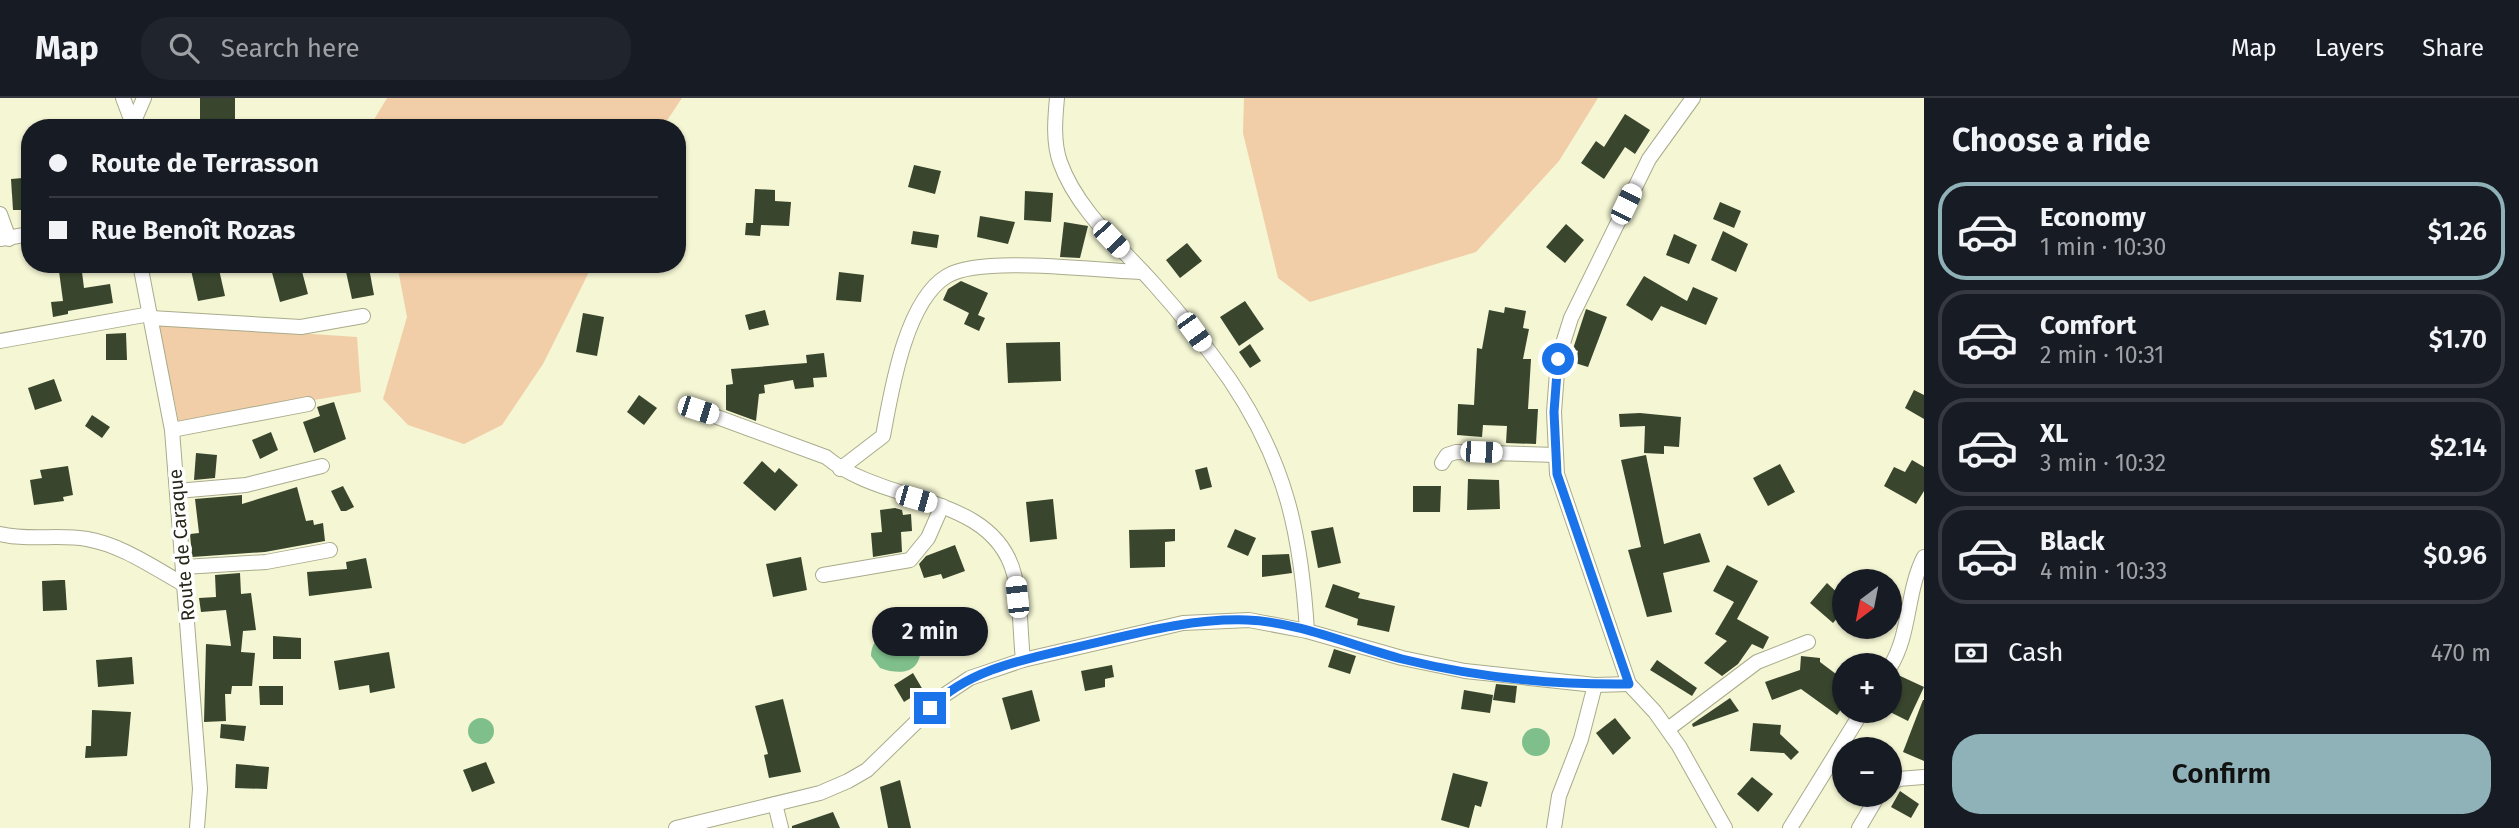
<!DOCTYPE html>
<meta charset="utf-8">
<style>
:root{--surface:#171b24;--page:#20242c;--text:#f1f3f6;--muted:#9ea1a6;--line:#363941;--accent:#8fb2b9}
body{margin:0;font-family:"Fira Sans",sans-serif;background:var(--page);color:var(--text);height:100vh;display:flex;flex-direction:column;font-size:26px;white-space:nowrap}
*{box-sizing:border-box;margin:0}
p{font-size:23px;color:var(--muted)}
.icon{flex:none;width:38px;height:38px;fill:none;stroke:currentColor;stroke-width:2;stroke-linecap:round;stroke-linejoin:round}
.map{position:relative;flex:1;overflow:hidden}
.drawer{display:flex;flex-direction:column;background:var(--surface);width:595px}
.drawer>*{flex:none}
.top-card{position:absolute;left:21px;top:21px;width:665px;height:154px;border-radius:28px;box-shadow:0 2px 5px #0004;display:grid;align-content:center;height:154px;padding:0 28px;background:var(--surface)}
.needle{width:46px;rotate:212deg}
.buttons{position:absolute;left:1832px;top:471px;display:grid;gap:14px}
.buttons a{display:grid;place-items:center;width:70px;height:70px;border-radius:50%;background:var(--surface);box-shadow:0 2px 5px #0004;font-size:35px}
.end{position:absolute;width:32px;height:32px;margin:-16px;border:9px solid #1a73e8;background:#fff;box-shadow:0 0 0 4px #fff}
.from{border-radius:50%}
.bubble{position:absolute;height:49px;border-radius:24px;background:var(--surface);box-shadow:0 2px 5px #0004;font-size:23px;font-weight:600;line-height:49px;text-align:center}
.car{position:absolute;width:21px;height:42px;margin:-21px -10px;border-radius:9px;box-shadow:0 0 5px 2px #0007;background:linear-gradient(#fff 24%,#345 0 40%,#fff 0 76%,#345 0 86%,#fff 0)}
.top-card b{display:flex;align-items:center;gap:24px;height:66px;font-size:26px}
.top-card b+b{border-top:2px solid var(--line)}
.top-card i{width:18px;height:18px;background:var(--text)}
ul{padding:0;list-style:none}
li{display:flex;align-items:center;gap:21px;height:98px;margin:0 14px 10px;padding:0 14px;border:4px solid var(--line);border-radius:28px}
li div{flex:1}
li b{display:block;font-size:26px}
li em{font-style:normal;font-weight:600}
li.current{border-color:var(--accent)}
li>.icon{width:63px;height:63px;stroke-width:1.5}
h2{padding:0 28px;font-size:32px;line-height:84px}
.pay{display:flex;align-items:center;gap:18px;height:77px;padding:0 28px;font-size:26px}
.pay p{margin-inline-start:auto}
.button{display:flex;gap:14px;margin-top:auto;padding:14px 28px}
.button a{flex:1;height:80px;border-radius:28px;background:var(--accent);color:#111;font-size:28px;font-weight:600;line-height:80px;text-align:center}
header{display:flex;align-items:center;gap:42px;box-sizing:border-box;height:98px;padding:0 35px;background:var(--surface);border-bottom:2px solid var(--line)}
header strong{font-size:33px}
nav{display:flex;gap:38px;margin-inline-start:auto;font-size:24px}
.search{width:490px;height:63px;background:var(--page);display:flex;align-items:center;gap:18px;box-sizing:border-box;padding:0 24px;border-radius:28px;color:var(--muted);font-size:26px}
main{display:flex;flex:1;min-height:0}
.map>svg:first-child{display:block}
.green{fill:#f1cea7}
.water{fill:#7fbf8b}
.building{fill:#39462d}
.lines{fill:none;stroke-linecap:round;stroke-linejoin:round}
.minor-casing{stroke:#a9ab8b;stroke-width:16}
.minor{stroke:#fff;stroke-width:14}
.route{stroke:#1a73e8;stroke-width:9}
.labels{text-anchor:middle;stroke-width:7;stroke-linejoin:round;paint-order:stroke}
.street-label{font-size:19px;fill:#26261a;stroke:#fff}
</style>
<header>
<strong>Map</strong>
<div class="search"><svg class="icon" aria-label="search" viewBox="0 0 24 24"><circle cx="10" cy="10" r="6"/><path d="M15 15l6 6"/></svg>Search here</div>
<nav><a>Map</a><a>Layers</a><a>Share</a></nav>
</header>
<main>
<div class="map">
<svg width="1924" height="730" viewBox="0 0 1924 730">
<rect width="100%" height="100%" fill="#f4f6d4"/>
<g class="green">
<polygon points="387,0 682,0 662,30 369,30"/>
<polygon points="1244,0 1598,0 1559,63 1476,154 1310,204 1278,180 1243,35"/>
<polygon points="397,166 593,166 543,266 502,327 464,346 408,327 383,301 407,219"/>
<polygon points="158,226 357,239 361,294 179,325"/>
</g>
<g class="water">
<path d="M900 529H910L919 537C926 568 910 581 880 570L871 558C871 541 885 532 900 529Z"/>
<circle cx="481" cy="633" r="13"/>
<circle cx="1536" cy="644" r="14"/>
</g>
<g class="building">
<polygon points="200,0 235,0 235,26 200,27"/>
<polygon points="1625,16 1650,32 1635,56 1625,49 1604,81 1581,65 1596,43 1604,49"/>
<polygon points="914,67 941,73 935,96 908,89"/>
<polygon points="23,80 30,80 30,112 13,112 11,81"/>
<polygon points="755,91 775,92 775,103 791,104 789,128 761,127 760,138 745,137 746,125 753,125"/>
<polygon points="1025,93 1053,95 1051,124 1024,122"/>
<polygon points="1720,104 1741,113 1734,130 1713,121"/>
<polygon points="980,118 1015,124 1008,146 977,139"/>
<polygon points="1064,124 1088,128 1080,160 1060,159"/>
<polygon points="1566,126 1584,142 1565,165 1546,149"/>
<polygon points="913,133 939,137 937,150 911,146"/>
<polygon points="1723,133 1748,146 1736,174 1711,162"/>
<polygon points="1674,136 1697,147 1689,166 1666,157"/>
<polygon points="1187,145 1202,163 1180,180 1166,162"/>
<polygon points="58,166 81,166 84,190 110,186 113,205 68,213 68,216 53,219 51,204 63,203"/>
<polygon points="289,166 300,166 308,196 280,204 271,171"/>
<polygon points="218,167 225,198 198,203 191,172"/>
<polygon points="369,170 374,197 352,201 346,174"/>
<polygon points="839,174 864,177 861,204 836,202"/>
<polygon points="1644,178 1687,203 1693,189 1718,200 1706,227 1661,208 1652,223 1626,207"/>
<polygon points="961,183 988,195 978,217 985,220 979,233 964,226 969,215 943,202 948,191"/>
<polygon points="1245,203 1264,231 1239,248 1220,219"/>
<polygon points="1505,209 1526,213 1523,230 1529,231 1523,261 1531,261 1528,311 1538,311 1536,346 1506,345 1507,328 1483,327 1482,339 1457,337 1458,306 1474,307 1477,250 1482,251 1489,212 1504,215"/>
<polygon points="1586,211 1607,219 1588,269 1575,265 1578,253 1573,251"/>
<polygon points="765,212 769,227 749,232 745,217"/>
<polygon points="583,215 604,219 597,258 576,254"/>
<polygon points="126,235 127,262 106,262 106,236"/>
<polygon points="1060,244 1061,283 1008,285 1006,245"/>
<polygon points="1250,246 1261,263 1250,270 1239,254"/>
<polygon points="824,255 827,279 813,280 814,289 795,291 793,282 764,287 765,295 759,296 756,323 726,312 726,287 733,286 731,271 807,265 806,257"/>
<polygon points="54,281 62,303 35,312 28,290"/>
<polygon points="1914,292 1924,297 1924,321 1905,310"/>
<polygon points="639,297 657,310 644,327 627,314"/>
<polygon points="334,304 346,341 314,355 303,324 320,318 317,309"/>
<polygon points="1640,315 1681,319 1679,349 1664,348 1664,356 1644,355 1645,328 1620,329 1619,316"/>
<polygon points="92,317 110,329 102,340 85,328"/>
<polygon points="271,334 278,352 260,361 252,342"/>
<polygon points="196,355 217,357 215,380 194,382"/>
<polygon points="1646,357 1664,446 1700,435 1710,464 1663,475 1672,514 1647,519 1628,452 1641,449 1621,362"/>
<polygon points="1912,362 1924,369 1924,393 1916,406 1884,388 1894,369 1905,374"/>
<polygon points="762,363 775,375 779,370 798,387 775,413 743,385"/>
<polygon points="1780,366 1795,394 1768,408 1753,380"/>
<polygon points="68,368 73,397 63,399 64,403 34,407 30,382 42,380 40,372"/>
<polygon points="1207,369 1212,389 1200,392 1195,372"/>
<polygon points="1468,381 1499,382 1500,411 1467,412"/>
<polygon points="343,388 354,409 346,413 341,413 331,393"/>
<polygon points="1413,388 1441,388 1440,414 1413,414"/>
<polygon points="297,389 306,423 313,422 314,427 323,425 325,443 265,454 192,459 190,436 199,435 195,401 242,397 242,406"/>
<polygon points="1053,401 1057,441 1030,444 1026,404"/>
<polygon points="895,410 902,412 903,417 911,416 912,433 901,434 902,454 873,459 871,435 882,434 880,412"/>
<polygon points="1333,429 1341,465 1318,470 1311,433"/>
<polygon points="1175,431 1175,443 1165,444 1165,469 1130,470 1129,432"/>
<polygon points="1235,431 1256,440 1248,458 1227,449"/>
<polygon points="955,447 965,473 943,481 941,476 924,480 919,466 926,458"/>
<polygon points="1289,456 1292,475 1262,479 1262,457"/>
<polygon points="801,459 807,492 773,499 766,466"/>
<polygon points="366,460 372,490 309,498 307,474 347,471 346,464"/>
<polygon points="1727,467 1758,483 1737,521 1769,539 1763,551 1752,546 1738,566 1722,578 1704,565 1727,543 1715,536 1734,504 1713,493"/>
<polygon points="240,475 241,496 251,495 256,532 243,533 241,554 255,555 252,588 232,588 231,596 225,596 226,623 204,624 206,546 231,548 226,512 201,514 199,500 216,499 215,477"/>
<polygon points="60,482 65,482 67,512 43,513 42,483"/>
<polygon points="1827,485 1844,501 1844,512 1833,525 1810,505"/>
<polygon points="1333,486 1360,495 1358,500 1395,508 1389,534 1357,527 1358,521 1325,509"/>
<polygon points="273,538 301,540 301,561 273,561"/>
<polygon points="1334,551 1356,558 1350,576 1328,569"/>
<polygon points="389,554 395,590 370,595 369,587 339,592 334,563"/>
<polygon points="1801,558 1820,560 1820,564 1844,582 1844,607 1837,617 1801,591 1772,602 1765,584 1800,572"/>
<polygon points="132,559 134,586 98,589 96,562"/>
<polygon points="1657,562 1697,590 1692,598 1650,572"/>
<polygon points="1112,567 1114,579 1105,581 1105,589 1085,593 1081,573"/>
<polygon points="913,575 923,592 904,604 894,587"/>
<polygon points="1896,576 1924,589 1908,623 1890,614 1890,586"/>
<polygon points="1496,586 1517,588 1515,605 1493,602"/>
<polygon points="259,588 283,588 283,607 260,607"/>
<polygon points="1032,592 1040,623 1011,632 1002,600"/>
<polygon points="1464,592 1493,597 1490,615 1461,611"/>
<polygon points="1730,600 1739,613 1693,629 1692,626"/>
<polygon points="783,601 801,674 769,680 764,657 768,656 755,608"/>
<polygon points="1923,602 1924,602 1924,663 1903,654"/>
<polygon points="92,612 131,614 127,658 85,660 86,648 91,648"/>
<polygon points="1615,620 1631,640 1613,657 1596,635"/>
<polygon points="1753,625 1781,627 1780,636 1799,654 1791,662 1784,655 1750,653"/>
<polygon points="221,626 246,628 244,643 220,640"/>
<polygon points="486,664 495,685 472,694 463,672"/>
<polygon points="236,666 269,669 267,691 235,690"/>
<polygon points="1453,675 1488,684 1481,709 1475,707 1469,730 1441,722"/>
<polygon points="1752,679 1773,696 1758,714 1737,696"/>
<polygon points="900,682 911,730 888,730 880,689"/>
<polygon points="1900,693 1919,706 1911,720 1891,709"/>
<polygon points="833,714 840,730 792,730 792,728"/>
</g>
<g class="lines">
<defs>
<g id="minor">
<polyline points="123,0 132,24"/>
<path d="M1057 0C1055 21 1053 44 1060 64 1077 112 1120 148 1154 186 1181 216 1207 249 1230 282 1286 365 1301 435 1307 533"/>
<polyline points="1693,0 1649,61 1571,220 1558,261 1554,314 1557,376 1629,586 1655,614 1679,648 1725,730"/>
<polyline points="131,30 144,0"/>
<polyline points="0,116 9,141"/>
<polyline points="0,141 30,136"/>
<polyline points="140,166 172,332 200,691 197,730"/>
<polyline points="151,220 301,229 363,218"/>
<polyline points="0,243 150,216"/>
<path d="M698 312 826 359C883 407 993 395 1014 476 1021 503 1020 534 1023 562"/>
<polyline points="172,332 308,306"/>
<polyline points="1442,365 1447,357 1456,354 1556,357"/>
<path d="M840 371 883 338C891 295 905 203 947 178 981 157 1099 173 1143 174"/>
<polyline points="177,393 246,387 322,368"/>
<path d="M0 436C29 443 58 436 87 441 122 447 154 470 185 487"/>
<polyline points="184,469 266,464 330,452"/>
<polyline points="823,477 910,462 928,440 942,408"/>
<path d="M1890 569C1911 535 1906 494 1924 459"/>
<polyline points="1668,631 1757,564 1808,544"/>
<polyline points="1890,687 1898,681 1924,679"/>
<polyline points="775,706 781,730"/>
<polyline points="676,730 820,695 848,683 867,672 943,598 970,580 1023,562 1183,525 1249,522 1307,533 1402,560 1465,573 1595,587 1629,586"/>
<polyline points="1554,730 1559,698 1581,641 1595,587"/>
<polyline points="1790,730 1863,612"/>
<polyline points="1859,730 1879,696"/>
</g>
</defs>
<use href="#minor" class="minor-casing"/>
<use href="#minor" class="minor"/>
</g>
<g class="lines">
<path class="route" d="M930 610C966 574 1016 563 1064 552 1124 539 1185 520 1247 522 1300 524 1352 548 1402 561 1475 579 1554 587 1629 586L1557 376 1554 314 1558 261"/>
</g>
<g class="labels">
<g class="street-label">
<text transform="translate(181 447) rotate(-95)" y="7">Route de Caraque</text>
</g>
</g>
</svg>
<div class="buttons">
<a><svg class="needle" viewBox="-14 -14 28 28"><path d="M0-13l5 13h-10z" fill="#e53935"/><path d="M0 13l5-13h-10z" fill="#9ea1a6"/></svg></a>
<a>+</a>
<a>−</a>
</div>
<i class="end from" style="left:1558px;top:261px"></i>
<i class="end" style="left:930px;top:610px"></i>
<div class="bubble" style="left:872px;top:509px;width:116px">2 min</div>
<i class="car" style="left:1626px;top:106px;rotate:26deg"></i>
<i class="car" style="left:1111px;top:141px;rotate:137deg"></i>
<i class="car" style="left:1194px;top:234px;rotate:144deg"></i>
<i class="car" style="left:698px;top:312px;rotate:108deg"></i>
<i class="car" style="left:1481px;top:354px;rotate:92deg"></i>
<i class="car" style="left:916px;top:401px;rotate:106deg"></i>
<i class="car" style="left:1017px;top:499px;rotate:354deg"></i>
<div class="top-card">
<b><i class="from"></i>Route de Terrasson</b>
<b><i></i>Rue Benoît Rozas</b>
</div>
</div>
<section class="drawer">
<h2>Choose a ride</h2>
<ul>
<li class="current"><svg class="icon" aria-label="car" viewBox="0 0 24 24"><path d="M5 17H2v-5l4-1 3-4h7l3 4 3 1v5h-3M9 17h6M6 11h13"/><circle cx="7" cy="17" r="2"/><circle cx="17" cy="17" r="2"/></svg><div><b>Economy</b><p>1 min · 10:30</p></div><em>$1.26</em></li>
<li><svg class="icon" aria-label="car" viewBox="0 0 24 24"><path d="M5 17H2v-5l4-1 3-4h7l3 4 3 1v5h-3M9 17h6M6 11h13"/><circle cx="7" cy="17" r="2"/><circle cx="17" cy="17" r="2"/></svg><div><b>Comfort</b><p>2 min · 10:31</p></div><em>$1.70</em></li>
<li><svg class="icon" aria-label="car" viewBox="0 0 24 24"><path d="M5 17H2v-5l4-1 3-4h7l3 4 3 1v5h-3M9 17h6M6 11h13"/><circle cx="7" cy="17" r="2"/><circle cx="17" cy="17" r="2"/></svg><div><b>XL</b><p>3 min · 10:32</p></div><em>$2.14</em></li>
<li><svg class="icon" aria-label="car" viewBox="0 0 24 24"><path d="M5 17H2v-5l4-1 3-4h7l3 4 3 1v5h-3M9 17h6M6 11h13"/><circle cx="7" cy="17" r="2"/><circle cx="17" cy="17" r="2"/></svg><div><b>Black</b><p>4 min · 10:33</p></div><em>$0.96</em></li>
</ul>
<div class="pay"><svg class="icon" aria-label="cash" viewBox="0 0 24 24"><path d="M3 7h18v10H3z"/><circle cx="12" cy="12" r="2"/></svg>Cash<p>470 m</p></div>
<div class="button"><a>Confirm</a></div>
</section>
</main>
